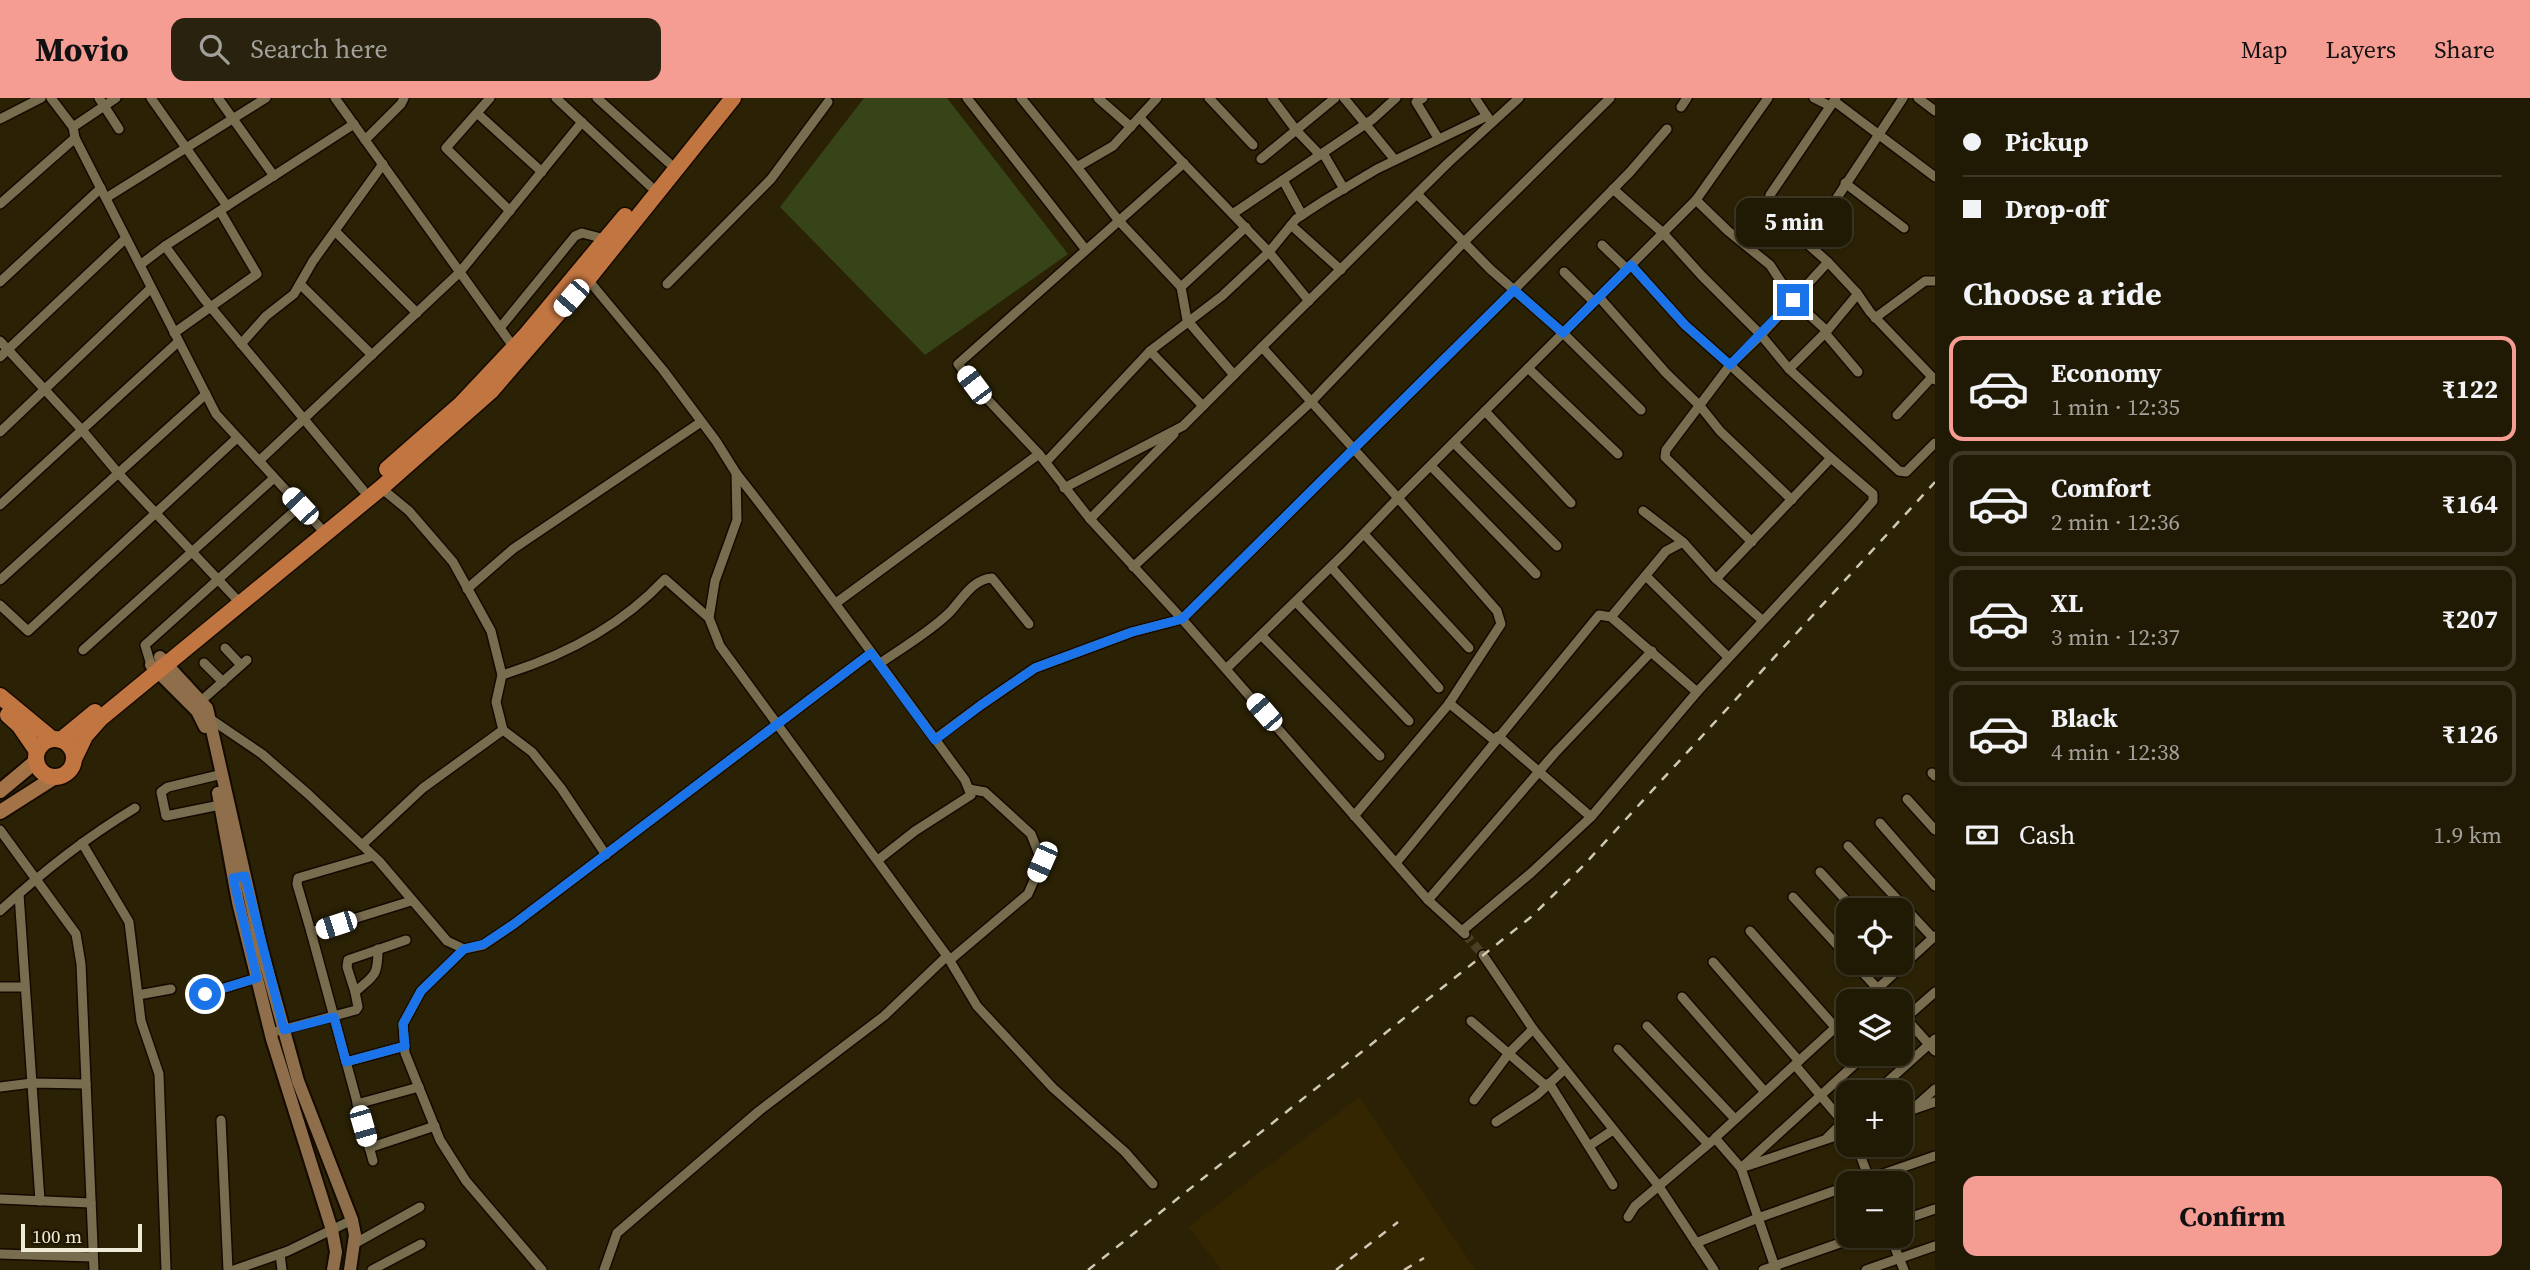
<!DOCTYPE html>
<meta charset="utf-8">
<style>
:root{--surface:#201904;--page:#28220e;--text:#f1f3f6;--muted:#a2a09a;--line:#3d3826;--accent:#f59c93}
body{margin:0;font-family:"Source Serif 4",serif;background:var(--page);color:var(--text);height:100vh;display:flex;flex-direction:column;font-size:26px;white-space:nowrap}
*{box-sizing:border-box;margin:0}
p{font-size:23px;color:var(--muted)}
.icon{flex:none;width:38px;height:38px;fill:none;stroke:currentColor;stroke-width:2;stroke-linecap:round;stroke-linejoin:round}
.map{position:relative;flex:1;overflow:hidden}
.details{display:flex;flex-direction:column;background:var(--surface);width:595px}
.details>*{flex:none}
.banner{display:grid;align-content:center;height:154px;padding:0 28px;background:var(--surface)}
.controls{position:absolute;left:1836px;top:800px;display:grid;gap:14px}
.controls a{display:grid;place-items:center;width:77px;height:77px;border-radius:14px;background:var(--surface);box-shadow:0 2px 5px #0004,0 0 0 2px var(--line);font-size:35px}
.scale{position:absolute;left:21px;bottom:18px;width:121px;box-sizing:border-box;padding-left:7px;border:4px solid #f0ead9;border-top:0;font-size:19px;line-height:24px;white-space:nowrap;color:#f0ead9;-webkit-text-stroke:5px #221700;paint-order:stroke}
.end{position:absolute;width:32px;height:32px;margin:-16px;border:9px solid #1a73e8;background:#fff;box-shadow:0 0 0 4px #fff}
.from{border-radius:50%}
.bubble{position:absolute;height:49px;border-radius:14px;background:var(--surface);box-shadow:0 2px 5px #0004,0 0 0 2px var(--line);font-size:23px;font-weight:700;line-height:49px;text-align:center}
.car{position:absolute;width:21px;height:42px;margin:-21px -10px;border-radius:9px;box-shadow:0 0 5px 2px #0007;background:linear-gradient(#fff 24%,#345 0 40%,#fff 0 76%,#345 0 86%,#fff 0)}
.banner b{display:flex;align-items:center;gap:24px;height:66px;font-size:26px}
.banner b+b{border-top:2px solid var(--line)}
.banner i{width:18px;height:18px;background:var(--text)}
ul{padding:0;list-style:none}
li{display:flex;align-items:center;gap:21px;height:105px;margin:0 14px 10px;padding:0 14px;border:4px solid var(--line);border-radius:14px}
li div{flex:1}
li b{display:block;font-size:26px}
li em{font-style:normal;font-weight:700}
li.current{border-color:var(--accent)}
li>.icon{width:63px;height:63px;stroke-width:1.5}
h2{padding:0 28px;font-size:32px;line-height:84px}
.pay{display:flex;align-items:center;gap:18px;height:77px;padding:0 28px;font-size:26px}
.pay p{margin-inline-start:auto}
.primary-button{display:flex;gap:14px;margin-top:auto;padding:14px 28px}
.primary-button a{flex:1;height:80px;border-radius:14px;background:var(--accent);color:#111;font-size:28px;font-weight:700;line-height:80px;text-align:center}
header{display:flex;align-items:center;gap:42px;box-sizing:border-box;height:98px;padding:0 35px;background:var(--accent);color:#111}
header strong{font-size:33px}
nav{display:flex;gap:38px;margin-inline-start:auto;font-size:24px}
.search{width:490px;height:63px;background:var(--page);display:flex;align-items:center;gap:18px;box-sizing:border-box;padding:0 24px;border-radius:14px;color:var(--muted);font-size:26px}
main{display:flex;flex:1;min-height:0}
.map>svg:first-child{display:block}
.built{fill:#342601}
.green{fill:#364418}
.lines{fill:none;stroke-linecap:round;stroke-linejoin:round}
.street-tunnel{stroke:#493f25;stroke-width:9;stroke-dasharray:9 4.5;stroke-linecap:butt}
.street-casing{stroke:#140a00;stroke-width:12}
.secondary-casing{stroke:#140a00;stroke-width:16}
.primary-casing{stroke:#140a00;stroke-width:18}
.highway-casing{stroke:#140a00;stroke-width:19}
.street{stroke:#796d4f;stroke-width:9}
.secondary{stroke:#8f6f4b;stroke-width:12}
.primary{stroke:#a47247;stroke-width:14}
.highway{stroke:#c17541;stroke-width:16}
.rail{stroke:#d0c9b6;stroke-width:2.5;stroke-dasharray:9 9;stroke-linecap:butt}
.route{stroke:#1a73e8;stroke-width:9}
</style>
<header>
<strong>Movio</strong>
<div class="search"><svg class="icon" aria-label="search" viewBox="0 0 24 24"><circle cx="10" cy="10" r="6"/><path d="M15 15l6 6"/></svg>Search here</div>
<nav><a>Map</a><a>Layers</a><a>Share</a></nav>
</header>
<main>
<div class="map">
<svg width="1935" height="1172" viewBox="0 0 1935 1172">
<rect width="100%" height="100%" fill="#2b2105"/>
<polygon class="built" points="1359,999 1476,1172 1222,1172 1188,1129"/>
<polygon class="green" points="864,0 947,0 1068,156 925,257 780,109"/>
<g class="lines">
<polyline class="street-tunnel" points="1465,836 1483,857"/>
<defs>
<g id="street">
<polyline points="51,0 73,29"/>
<polyline points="99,0 119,31"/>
<polyline points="151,0 227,108"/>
<polyline points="218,0 274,78"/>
<polyline points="335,0 515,251"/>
<polyline points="490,0 446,50 510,113"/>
<polyline points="556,0 650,88"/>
<polyline points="597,0 669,65"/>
<polyline points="967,0 1086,152"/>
<polyline points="1021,0 1077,69 1113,48 1157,0"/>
<polyline points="1098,0 1131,29"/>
<polyline points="1209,0 1253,47"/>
<polyline points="1272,0 1296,32 1320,57"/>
<polyline points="1344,0 1395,62"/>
<polyline points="1423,0 1416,4 1438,40"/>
<polyline points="1475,0 1489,21"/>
<polyline points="1519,0 1448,65 1262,249 1398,400 1696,102 1768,0"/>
<polyline points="1814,0 1830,8"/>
<polyline points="1836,0 1770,97 1768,111 1828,164 1761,237 1789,271 1899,373 1906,374 1935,345"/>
<polyline points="1918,0 1935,13"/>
<polyline points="1834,3 1935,79"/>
<polyline points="1681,9 1687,0"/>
<polyline points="477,15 542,74"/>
<polyline points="1140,20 1269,154 1296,121 1325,102 1377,71 1487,18"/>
<polyline points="0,21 41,0"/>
<polyline points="75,40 73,29 116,0"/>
<polyline points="365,42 401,6 404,0"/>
<polyline points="1323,55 1344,91"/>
<polyline points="1261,61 1335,0"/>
<polyline points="1184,65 958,266 974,287 1039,356 1090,421 1182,521 1428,802 1465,836"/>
<polyline points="1077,69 1119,123 1181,189"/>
<polyline points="1283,82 1302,117"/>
<polyline points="1845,85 1904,130"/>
<polyline points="1613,91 1663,135 1702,178 1761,237 1730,267 1685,227 1631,167"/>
<polyline points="1417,96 1490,171 1563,235 1641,312"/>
<polyline points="106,100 266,0"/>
<polyline points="1696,102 1728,133 1770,167 1793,202 1827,233"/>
<polyline points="0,106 75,40 216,316 326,436"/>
<polyline points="1234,115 1373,21 1396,0"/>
<polyline points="1291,127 1341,172"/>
<polyline points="335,133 417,215"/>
<polyline points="1807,145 1903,0"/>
<polyline points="1602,147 1627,171"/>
<polyline points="165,148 354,26"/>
<polyline points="140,167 165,148 204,201 363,392"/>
<polyline points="1564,174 1594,204"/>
<polyline points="585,178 663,272 716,343 736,375 737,422 715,483 709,520 720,548 947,858"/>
<polyline points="0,184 101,90"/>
<polyline points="300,186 372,257"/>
<polyline points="667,186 771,81 828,4"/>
<polyline points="1857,195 1870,214 1935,282"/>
<polyline points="1599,199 1666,275 1700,308 1720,333 1792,402"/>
<polyline points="1875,220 1925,183 1935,183"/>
<polyline points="500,230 575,138 582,135 605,141"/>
<polyline points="174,235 257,176 220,113"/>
<polyline points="1825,235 1858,274"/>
<polyline points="0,243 82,332 118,375 241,506"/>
<polyline points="241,246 266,218 294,196 313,163 383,66"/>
<polyline points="1150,253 1203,308"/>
<polyline points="0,259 126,140"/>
<polyline points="1528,270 1618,356"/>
<polyline points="1789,271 1827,233 1856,198 1857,195 1828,164"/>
<polyline points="1234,277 1187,222 1181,189 1246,129"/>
<polyline points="1485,313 1571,405"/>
<polyline points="1897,317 1932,279"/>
<polyline points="0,334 151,190"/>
<polyline points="1454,345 1557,448"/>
<polyline points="259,363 460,174 582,24"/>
<polyline points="1046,364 1150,253 1222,198 1269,154 1309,203"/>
<polyline points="1431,368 1536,476"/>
<path d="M736 375C815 475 889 579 965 682L971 697 915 733 878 762"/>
<polyline points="381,390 409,413 453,464 491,533 502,577 496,604 503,632 532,654 561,690 606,757"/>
<polyline points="1064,390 1183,328 1262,249"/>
<polyline points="0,407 178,244"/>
<polyline points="1643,413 1683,444"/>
<polyline points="1090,421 1174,336"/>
<polyline points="1364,436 1469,550"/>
<polyline points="1752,444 1665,359 1666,352 1730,267 1831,360"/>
<polyline points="1133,469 1312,303 1464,144 1610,0"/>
<polyline points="1331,469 1439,590"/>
<polyline points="1646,478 1728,559"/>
<polyline points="1716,481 1762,522"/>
<polyline points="0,482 206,296"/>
<polyline points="467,491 513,451 701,324"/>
<polyline points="1296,504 1409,623"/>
<polyline points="836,505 1039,356"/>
<polyline points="0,507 28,533 237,340"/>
<polyline points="1611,519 1666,453 1683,444 1716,481 1831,360 1873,396 1873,403 1852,427 1697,594"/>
<polyline points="1262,538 1380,658"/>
<polyline points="225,550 241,567"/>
<polyline points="83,552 274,380"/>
<polyline points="204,565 223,584"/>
<path d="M879 566C903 549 930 534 950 514 962 501 973 481 992 480L1029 526"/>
<polyline points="151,567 145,547 300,408"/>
<polyline points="1226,571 1345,455 1398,400 1497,513 1501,526 1448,607 1354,718"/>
<path d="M502 577C564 558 620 529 665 481L709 520"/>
<polyline points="201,603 247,562"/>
<polyline points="1449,605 1494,642"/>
<polyline points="206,618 262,656 308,696 379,763 447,843 464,851 483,847 514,826 871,555"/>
<polyline points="1498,638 1591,719"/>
<polyline points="935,641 981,607 1035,570 1132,534 1182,521 1514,192 1630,74 1667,31"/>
<polyline points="1932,675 1935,678"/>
<polyline points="1907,701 1935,732"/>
<polyline points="220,707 166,718 161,694 168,689 222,676"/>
<polyline points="1880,725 1935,788"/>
<polyline points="0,732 76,836 81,866 94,1172"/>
<polyline points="82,745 129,824 141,923 159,976 166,1172"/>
<polyline points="362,747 423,690 503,632"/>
<polyline points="1848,748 1933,840"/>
<polyline points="373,758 298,780 297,786 311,834 411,803"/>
<polyline points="1396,765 1599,517 1611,519 1697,594 1591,719 1531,775 1462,833"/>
<polyline points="1820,774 1855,812"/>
<polyline points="19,796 40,1103"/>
<polyline points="1793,799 1848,859"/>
<polyline points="1428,802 1555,655 1652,553"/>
<path d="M0 813C42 774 87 739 135 710"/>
<polyline points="1750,833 1835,929"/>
<polyline points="311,834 373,1063"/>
<polyline points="464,851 421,893 403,926 405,955 440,1042 466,1083 542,1172"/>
<polyline points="1483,857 1533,931 1658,1087 1714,1172"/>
<polyline points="950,862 1028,796 1042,764 1031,736 985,694 969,691"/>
<polyline points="1713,864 1799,963"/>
<polyline points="1853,864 1889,903"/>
<polyline points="0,889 25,889"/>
<polyline points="355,894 347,869 348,862 406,842"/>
<polyline points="205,896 257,880"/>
<polyline points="138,897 171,891"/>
<polyline points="1682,899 1765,994"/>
<polyline points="1864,903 1935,838"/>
<polyline points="1900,914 1935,953"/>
<polyline points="1471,923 1546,988"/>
<polyline points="1900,925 1935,894"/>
<polyline points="1647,928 1735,1021"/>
<path d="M270 935 356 912 358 909 355 894C374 877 378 879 378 851"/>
<polyline points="1618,951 1708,1046"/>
<polyline points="346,964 405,948"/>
<polyline points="1795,967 1848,1030"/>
<polyline points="1549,985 1613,1087"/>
<polyline points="0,989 32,985 86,986"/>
<polyline points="1876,994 1935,941"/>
<polyline points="1474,1002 1509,955 1533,931"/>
<polyline points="357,1006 419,989"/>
<polyline points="1916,1008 1935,991"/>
<polyline points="1900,1016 1935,1004"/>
<polyline points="221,1022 228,1172"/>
<polyline points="1496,1024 1537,997 1565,971"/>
<polyline points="1827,1040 1848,1019"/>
<polyline points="1856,1046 1870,1083"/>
<polyline points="1589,1048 1613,1032"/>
<polyline points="369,1050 435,1028"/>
<polyline points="1747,1068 1848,1034"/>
<polyline points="1741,1070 1866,956"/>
<polyline points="1857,1085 1935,1058"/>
<polyline points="0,1101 91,1105"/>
<polyline points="1628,1119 1635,1108 1712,1043"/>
<polyline points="1900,1123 1935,1111"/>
<polyline points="1890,1138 1904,1172"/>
<polyline points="1696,1145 1758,1120 1848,1088"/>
<polyline points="354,1146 420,1109"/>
<polyline points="0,1156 93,1159"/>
<polyline points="280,1156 282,1172"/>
<polyline points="234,1172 288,1153 352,1122"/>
<polyline points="372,1172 421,1146"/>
<polyline points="604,1172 617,1135 759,1013 884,918 947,858 977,908 1053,990 1125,1054 1153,1086"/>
<polyline points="1763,1172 1860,1138"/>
<polyline points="1776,1172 1741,1070 1715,1040 1848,918"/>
<polyline points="1866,1172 1935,1148"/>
</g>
<g id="secondary">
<polyline points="160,559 207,610 261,849 298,983 352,1122 355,1137 350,1172"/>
<polyline points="151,567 197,613 205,629"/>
<polyline points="218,695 238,804 272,941 332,1132 336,1154 333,1172"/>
</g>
<g id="primary">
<polyline points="0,693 36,663"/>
<polyline points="0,714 55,679"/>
</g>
<g id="highway">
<polyline points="387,371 461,306 525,238 625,118"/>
<polyline points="0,598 52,641"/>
<polyline points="8,617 19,627 37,653"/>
<circle cx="55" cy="660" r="19"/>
<polyline points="61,642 95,614"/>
<polyline points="75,659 85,638 101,620 381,390 491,293 588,181 733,0"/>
</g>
</defs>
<use href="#street" class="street-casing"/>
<use href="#secondary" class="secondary-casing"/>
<use href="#primary" class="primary-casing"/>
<use href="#highway" class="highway-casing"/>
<use href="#street" class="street"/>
<use href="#secondary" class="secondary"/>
<use href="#primary" class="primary"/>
<use href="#highway" class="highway"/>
<g class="rail">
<polyline points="1088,1172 1531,819 1583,768 1935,384"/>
<polyline points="1336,1172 1398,1124"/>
<polyline points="1404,1172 1424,1160"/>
</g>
</g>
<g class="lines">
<polyline class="route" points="205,896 257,880 233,780 245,778 284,932 334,919 346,964 405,948 403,926 421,893 464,851 484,846 514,826 871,555 935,642 981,607 1035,570 1132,534 1182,521 1514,192 1563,235 1631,167 1685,227 1730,267 1793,202"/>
</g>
</svg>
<div class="controls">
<a><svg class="icon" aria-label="locate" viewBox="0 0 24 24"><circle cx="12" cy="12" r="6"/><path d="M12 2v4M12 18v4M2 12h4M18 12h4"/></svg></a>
<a><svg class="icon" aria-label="layers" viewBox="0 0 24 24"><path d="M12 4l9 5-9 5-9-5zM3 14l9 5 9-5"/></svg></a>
<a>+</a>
<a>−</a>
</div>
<div class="scale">100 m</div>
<i class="end from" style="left:205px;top:896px"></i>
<i class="end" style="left:1793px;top:202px"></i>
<div class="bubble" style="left:1736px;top:100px;width:116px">5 min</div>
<i class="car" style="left:571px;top:200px;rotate:221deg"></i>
<i class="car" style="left:974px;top:287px;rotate:323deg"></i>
<i class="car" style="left:300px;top:408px;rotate:317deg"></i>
<i class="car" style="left:1264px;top:614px;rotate:319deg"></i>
<i class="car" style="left:1042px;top:764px;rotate:204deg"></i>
<i class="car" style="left:336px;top:827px;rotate:252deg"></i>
<i class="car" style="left:363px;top:1028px;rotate:164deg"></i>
</div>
<section class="details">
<div class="banner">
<b><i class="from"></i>Pickup</b>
<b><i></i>Drop-off</b>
</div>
<h2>Choose a ride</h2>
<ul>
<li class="current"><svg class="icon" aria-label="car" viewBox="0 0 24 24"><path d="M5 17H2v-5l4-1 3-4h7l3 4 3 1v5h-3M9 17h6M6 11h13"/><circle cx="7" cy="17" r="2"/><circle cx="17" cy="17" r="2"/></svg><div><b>Economy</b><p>1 min · 12:35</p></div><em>₹122</em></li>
<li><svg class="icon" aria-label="car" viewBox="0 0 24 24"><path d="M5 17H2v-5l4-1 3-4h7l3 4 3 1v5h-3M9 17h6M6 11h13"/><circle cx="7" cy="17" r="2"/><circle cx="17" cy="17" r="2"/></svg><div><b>Comfort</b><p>2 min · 12:36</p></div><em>₹164</em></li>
<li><svg class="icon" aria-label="car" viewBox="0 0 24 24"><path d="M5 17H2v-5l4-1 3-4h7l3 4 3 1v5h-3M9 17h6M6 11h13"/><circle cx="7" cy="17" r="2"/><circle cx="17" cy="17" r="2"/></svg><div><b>XL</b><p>3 min · 12:37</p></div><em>₹207</em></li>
<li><svg class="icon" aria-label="car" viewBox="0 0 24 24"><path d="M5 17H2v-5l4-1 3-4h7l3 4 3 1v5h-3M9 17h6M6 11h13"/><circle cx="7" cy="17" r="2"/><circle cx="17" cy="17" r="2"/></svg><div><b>Black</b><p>4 min · 12:38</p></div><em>₹126</em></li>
</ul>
<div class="pay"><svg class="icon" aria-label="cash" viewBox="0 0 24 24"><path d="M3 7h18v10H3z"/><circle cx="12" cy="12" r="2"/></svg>Cash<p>1.9 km</p></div>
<div class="primary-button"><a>Confirm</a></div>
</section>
</main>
